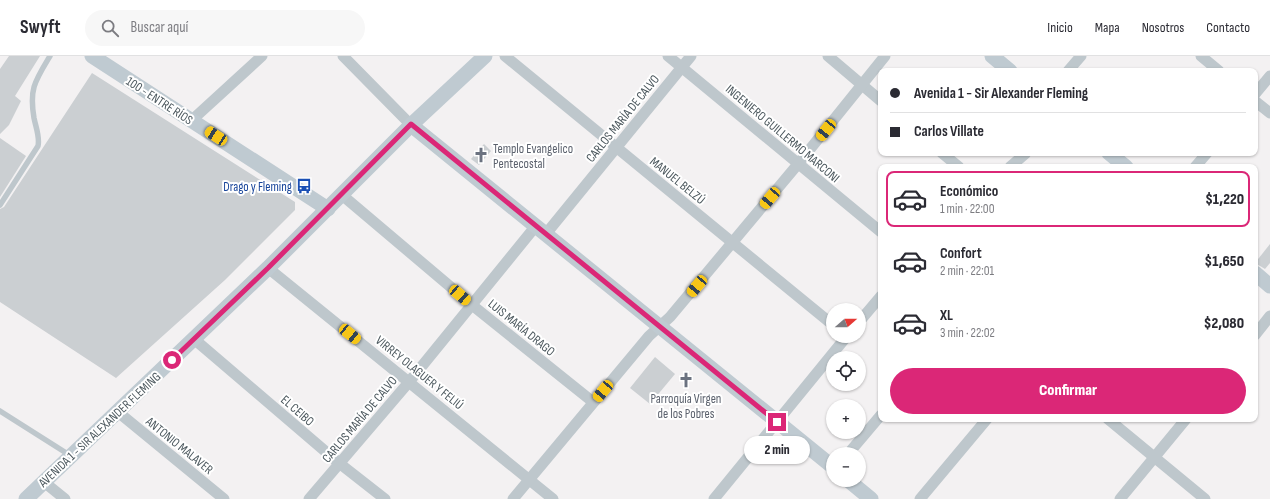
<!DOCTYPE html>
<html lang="es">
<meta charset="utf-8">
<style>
:root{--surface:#fff;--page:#f7f7f7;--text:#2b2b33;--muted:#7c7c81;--line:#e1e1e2;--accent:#db2777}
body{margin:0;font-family:"Sofia Sans Condensed",sans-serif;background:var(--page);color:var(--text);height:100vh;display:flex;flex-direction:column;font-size:15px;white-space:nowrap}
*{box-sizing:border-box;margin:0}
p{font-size:13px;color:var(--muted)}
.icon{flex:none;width:22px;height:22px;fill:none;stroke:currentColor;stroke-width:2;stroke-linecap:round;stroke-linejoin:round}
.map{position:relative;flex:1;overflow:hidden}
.details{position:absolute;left:878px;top:108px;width:380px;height:258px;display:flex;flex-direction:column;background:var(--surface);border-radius:8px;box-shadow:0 1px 3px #0004}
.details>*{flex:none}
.banner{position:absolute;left:878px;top:12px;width:380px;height:88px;border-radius:8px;box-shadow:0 1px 3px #0004;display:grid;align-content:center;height:88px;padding:0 12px;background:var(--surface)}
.needle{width:26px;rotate:70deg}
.buttons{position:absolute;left:826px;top:247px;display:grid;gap:8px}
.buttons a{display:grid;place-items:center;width:40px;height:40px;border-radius:50%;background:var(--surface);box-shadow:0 1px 3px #0004;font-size:20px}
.end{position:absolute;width:18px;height:18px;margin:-9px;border:5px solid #db2777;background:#fff;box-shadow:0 0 0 2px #fff}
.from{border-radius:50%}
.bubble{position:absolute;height:28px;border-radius:14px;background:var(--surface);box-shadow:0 1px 3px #0004;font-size:13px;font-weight:800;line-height:28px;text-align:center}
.car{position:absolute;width:12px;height:24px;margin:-12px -6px;border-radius:5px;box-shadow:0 0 3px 1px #0007;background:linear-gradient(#f5c518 24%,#345 0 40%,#f5c518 0 76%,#345 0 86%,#f5c518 0)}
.banner b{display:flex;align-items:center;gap:14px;height:38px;font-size:15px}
.banner b+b{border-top:1px solid var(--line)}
.banner i{width:10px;height:10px;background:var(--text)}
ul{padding:7px 0 0;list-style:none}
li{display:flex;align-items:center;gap:12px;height:56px;margin:0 8px 6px;padding:0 4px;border:2px solid transparent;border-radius:8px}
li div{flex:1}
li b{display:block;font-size:15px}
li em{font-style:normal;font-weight:800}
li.on{border-color:var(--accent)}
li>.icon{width:36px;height:36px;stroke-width:1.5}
.action{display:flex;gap:8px;margin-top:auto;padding:8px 12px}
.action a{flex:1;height:46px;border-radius:24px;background:var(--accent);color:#fff;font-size:16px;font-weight:800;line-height:46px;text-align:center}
header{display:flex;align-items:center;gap:24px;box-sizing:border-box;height:56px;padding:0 20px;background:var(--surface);border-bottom:1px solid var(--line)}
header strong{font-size:19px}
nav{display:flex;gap:22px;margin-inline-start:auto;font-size:14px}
.search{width:280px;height:36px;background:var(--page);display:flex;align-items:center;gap:10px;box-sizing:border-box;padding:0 14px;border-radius:22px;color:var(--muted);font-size:15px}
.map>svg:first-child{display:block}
.building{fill:#cbcfd2}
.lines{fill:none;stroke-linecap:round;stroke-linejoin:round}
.lane{stroke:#bec7cc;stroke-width:5.5}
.street{stroke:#bec7cc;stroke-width:11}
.secondary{stroke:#bfcad1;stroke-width:15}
.route{stroke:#db2777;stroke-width:5}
.labels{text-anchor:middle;stroke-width:4;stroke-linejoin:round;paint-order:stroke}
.street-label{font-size:13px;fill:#4b575d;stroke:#fff}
.worship-label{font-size:13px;fill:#5b616d;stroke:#fff;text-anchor:start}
.transit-label{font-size:13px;fill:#164399;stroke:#fff;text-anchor:end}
</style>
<header>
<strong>Swyft</strong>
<div class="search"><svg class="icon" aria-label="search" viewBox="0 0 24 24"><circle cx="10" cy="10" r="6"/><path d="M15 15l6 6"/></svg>Buscar aquí</div>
<nav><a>Inicio</a><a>Mapa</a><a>Nosotros</a><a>Contacto</a></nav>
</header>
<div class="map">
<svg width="1270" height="443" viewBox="0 0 1270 443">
<rect width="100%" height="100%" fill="#f3f1f2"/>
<g class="building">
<polygon points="9,0 40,0 15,40 21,45 9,69 0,78 0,13"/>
<polygon points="92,17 295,146 295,154 225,224 116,322 0,246 0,153 4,151"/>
<polygon points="0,82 26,100 0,141"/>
<polygon points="484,88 491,95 479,109 471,103"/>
<polygon points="1270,188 1270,207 1265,213 1255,207"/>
<polygon points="655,301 675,318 650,348 630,332"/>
</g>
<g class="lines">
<g class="lane">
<path d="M0 149 38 90C40 81 36 72 34 62 29 33 35 25 50 0"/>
<polyline points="0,355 71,400"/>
</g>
<g class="street">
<polyline points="343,0 411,69"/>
<polyline points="505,0 833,269"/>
<polyline points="668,0 881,176"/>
<polyline points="828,0 881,45"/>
<polyline points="1201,0 1219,15"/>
<polyline points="1068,15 1081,0"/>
<polyline points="1255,38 1270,20"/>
<polyline points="1255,45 1270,57"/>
<polyline points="192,64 262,0"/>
<polyline points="942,97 959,111"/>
<polyline points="1010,111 1026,97"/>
<polyline points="1195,111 1207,97"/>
<polyline points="342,139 472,249 593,346"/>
<polyline points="545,179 691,0"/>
<polyline points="268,212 553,443"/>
<polyline points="859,266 881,240"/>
<polyline points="1255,279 1270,260"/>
<polyline points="194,283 339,407 385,443"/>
<polyline points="118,356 224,443"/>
<polyline points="1108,363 1205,443"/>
<polyline points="848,398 881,359"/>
<polyline points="44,426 65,443"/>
<polyline points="309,443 409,326 535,171"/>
<polyline points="513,443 649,280 670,261 798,108 885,0"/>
<polyline points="714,443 847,280"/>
<polyline points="920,443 987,363"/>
<polyline points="1120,443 1186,363"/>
</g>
<g class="secondary">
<polyline points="92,0 328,153"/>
<polyline points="992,0 1010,15"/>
<polyline points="411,69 833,411"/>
<polyline points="1109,97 1126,111"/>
<polyline points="1255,217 1270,230"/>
<polyline points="848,424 871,443"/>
<polyline points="26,443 268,212 411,69 485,0"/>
</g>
</g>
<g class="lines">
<polyline class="route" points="172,304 268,212 411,68 777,366"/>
</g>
<defs>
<symbol id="church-bare" viewBox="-9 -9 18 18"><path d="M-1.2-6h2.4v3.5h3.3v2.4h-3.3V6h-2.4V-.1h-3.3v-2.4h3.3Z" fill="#6b7280" stroke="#fff" stroke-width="2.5" paint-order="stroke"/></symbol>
<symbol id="bus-bare" viewBox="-9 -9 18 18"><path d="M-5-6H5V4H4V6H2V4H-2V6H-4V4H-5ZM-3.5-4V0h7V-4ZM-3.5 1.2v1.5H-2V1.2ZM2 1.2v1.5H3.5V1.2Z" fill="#1a4fb4" stroke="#fff" stroke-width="2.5" paint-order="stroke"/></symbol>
</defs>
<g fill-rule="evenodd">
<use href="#church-bare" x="470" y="88" width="22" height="22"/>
<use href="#bus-bare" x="293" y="119" width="22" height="22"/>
<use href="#church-bare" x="675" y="313" width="22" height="22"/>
</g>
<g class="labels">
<g class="street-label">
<text transform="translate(160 44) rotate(33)" y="5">100 - ENTRE RÍOS</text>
<text transform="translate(622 62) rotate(-51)" y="5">CARLOS MARÍA DE CALVO</text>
<text transform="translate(783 77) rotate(40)" y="5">INGENIERO GUILLERMO MARCONI</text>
<text transform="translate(678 124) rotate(39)" y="5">MANUEL BELZÚ</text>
<text transform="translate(522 271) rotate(39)" y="5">LUIS MARÍA DRAGO</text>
<text transform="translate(420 316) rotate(39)" y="5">VIRREY OLAGUER Y FELIÚ</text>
<text transform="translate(298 354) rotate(41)" y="5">EL CEIBO</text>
<text transform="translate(359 363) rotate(-50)" y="5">CARLOS MARÍA DE CALVO</text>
<text transform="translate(99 373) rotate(-43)" y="5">AVENIDA 1 - SIR ALEXANDER FLEMING</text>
<text transform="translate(180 389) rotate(39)" y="5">ANTONIO MALAVER</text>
</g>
<g class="worship-label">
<text x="493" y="97">Templo Evangelico<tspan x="493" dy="15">Pentecostal</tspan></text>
<text x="686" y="347" text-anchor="middle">Parroquía Virgen<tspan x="686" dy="15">de los Pobres</tspan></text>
</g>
<g class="transit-label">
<text x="292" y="135">Drago y Fleming</text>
</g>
</g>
</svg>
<div class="buttons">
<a><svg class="needle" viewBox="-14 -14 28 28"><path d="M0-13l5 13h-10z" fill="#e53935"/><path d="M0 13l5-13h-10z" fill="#7c7c81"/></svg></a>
<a><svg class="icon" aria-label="locate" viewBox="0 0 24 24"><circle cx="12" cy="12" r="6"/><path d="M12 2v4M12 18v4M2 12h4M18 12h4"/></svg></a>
<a>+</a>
<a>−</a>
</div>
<i class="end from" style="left:172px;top:304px"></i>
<i class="end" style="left:777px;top:366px"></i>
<div class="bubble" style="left:744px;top:380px;width:66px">2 min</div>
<i class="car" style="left:826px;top:74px;rotate:219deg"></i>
<i class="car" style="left:216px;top:80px;rotate:303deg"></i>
<i class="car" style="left:770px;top:142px;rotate:220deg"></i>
<i class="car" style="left:697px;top:230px;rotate:220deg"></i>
<i class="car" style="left:460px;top:239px;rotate:131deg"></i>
<i class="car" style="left:350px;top:278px;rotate:129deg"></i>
<i class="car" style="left:603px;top:335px;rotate:220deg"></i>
<div class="banner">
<b><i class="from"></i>Avenida 1 - Sir Alexander Fleming</b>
<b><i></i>Carlos Villate</b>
</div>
<section class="details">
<ul>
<li class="on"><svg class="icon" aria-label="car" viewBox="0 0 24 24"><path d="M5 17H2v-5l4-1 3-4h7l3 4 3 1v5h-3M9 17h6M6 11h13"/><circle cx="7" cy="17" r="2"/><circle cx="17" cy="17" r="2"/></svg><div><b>Económico</b><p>1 min · 22:00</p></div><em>$1,220</em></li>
<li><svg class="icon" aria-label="car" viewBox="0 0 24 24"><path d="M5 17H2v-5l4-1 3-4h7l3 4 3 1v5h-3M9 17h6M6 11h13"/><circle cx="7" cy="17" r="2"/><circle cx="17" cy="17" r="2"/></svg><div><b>Confort</b><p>2 min · 22:01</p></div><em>$1,650</em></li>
<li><svg class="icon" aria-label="car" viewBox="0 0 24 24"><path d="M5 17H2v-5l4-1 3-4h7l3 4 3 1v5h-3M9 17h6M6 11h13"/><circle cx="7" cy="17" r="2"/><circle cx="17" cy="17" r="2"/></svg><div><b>XL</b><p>3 min · 22:02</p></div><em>$2,080</em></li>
</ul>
<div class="action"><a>Confirmar</a></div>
</section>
</div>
